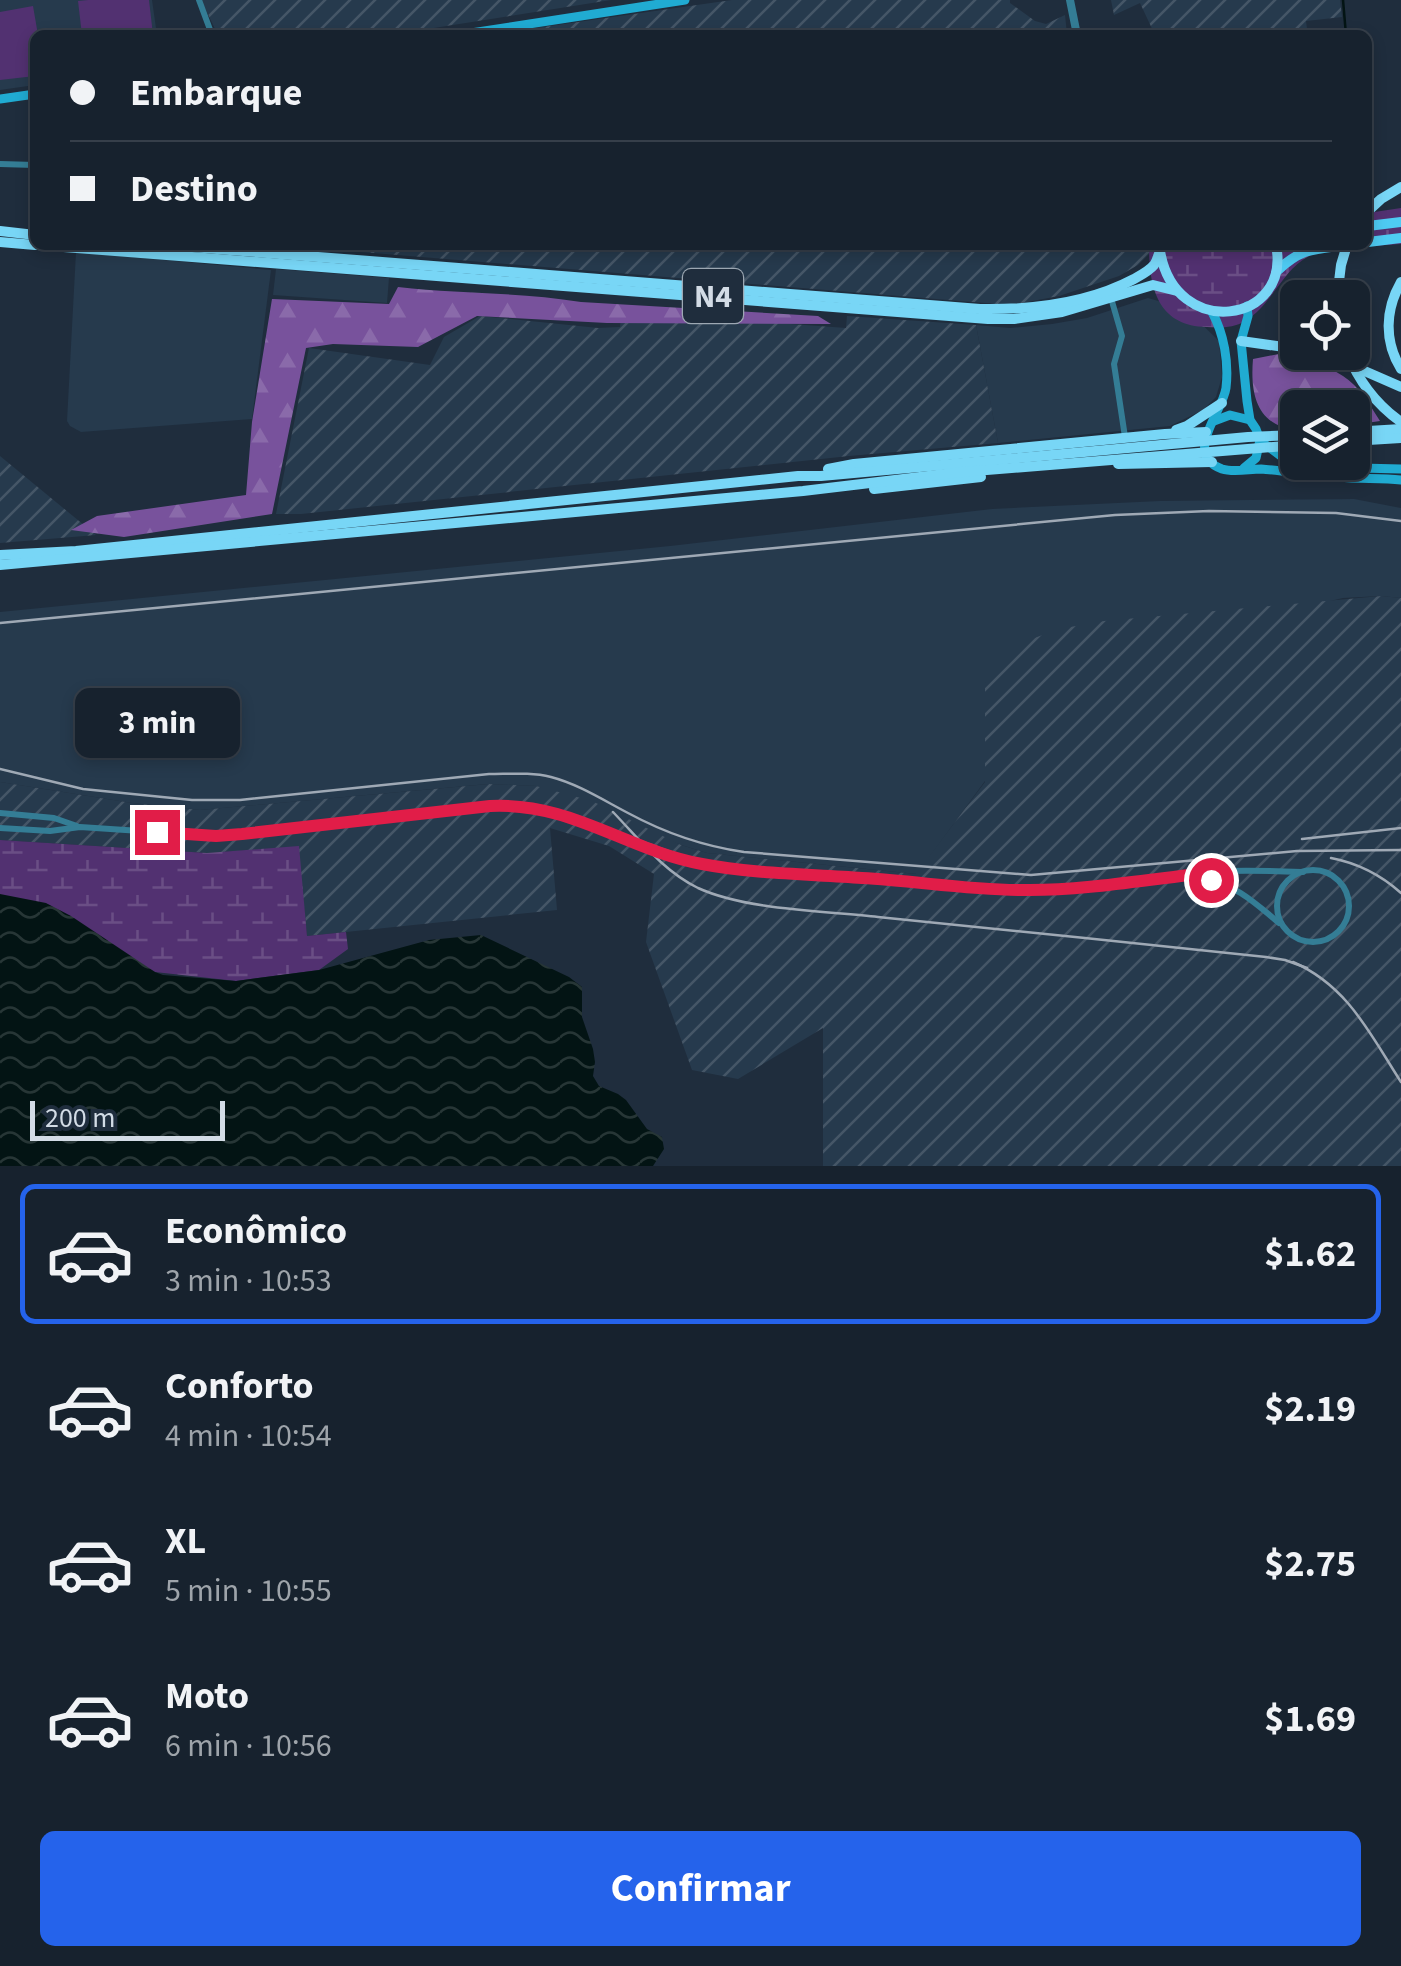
<!DOCTYPE html>
<html lang="pt">
<meta charset="utf-8">
<style>
:root{--surface:#17222e;--page:#202a36;--text:#f1f3f6;--muted:#9ea4aa;--line:#363f4a;--accent:#2563eb}
body{margin:0;font-family:"Source Sans 3",sans-serif;background:var(--page);color:var(--text);height:100vh;display:flex;flex-direction:column;font-size:38px;white-space:nowrap}
*{box-sizing:border-box;margin:0}
p{font-size:32px;color:var(--muted)}
.icon{flex:none;width:55px;height:55px;fill:none;stroke:currentColor;stroke-width:2;stroke-linecap:round;stroke-linejoin:round}
.map{position:relative;height:1166px;overflow:hidden}
.panel{display:flex;flex-direction:column;background:var(--surface);flex:1}
.panel>*{flex:none}
.hud{position:absolute;left:30px;top:30px;width:1342px;height:220px;border-radius:15px;box-shadow:0 5px 15px #0003,0 0 0 2px var(--line);display:grid;align-content:center;height:220px;padding:0 40px;background:var(--surface)}
.tools{position:absolute;left:1280px;top:280px;display:grid;gap:20px}
.tools a{display:grid;place-items:center;width:90px;height:90px;border-radius:15px;background:var(--surface);box-shadow:0 5px 15px #0003,0 0 0 2px var(--line);font-size:50px}
.scale{position:absolute;left:30px;bottom:25px;width:195px;box-sizing:border-box;padding-left:10px;border:5px solid #d3dce6;border-top:0;font-size:28px;line-height:35px;white-space:nowrap;color:#d3dce6;-webkit-text-stroke:8px #1f2d3d;paint-order:stroke}
.end{position:absolute;width:45px;height:45px;margin:-22px;border:12px solid #e11d48;background:#fff;box-shadow:0 0 0 5px #fff}
.from{border-radius:50%}
.bubble{position:absolute;height:70px;border-radius:15px;background:var(--surface);box-shadow:0 5px 15px #0003,0 0 0 2px var(--line);font-size:32px;font-weight:700;line-height:70px;text-align:center}
.hud b{display:flex;align-items:center;gap:35px;height:95px;font-size:38px}
.hud b+b{border-top:2px solid var(--line)}
.hud i{width:25px;height:25px;background:var(--text)}
ul{padding:18px 0 0;list-style:none}
li{display:flex;align-items:center;gap:30px;height:140px;margin:0 20px 15px;padding:0 20px;border:5px solid transparent;border-radius:15px}
li div{flex:1}
li b{display:block;font-size:38px}
li em{font-style:normal;font-weight:700}
li.on{border-color:var(--accent)}
li>.icon{width:90px;height:90px;stroke-width:1.5}
.primary-button{display:flex;gap:20px;margin-top:auto;padding:20px 40px}
.primary-button a{flex:1;height:115px;border-radius:15px;background:var(--accent);color:#fff;font-size:40px;font-weight:700;line-height:115px;text-align:center}
.map>svg:first-child{display:block}
.built{fill:#263a4d}
.industrial{fill:url(#industrial-furrows)}
.forest{fill:url(#forest-firs)}
.wetland{fill:url(#wetland-marsh)}
.pitch{fill:#523171}
.water{fill:url(#water-waves)}
.lines{fill:none;stroke-linecap:round;stroke-linejoin:round}
.stream{stroke:#031414;stroke-width:2.5}
.minor{stroke:#347d95;stroke-width:6}
.tertiary{stroke:#347d95;stroke-width:8}
.secondary{stroke:#20abd2;stroke-width:9}
.primary{stroke:#4ecbf3;stroke-width:10}
.trunk{stroke:#78d6f6;stroke-width:10}
.rail{stroke:#9fa9b5;stroke-width:2.5}
.route{stroke:#e11d48;stroke-width:12}
.labels{text-anchor:middle;stroke-width:10;stroke-linejoin:round;paint-order:stroke}
.shield{fill:#1f2d3d;stroke:#9da8b3;stroke-width:2.5}
.shield-label{font-size:32px;font-weight:bold;fill:#d3dce6}
</style>
<div class="map">
<svg width="1401" height="1166" viewBox="0 0 1401 1166">
<defs>
<pattern id="industrial-furrows" width="10" height="10" patternUnits="userSpaceOnUse" patternTransform="scale(2.5)"><rect width="10" height="10" fill="#263a4d"/><path d="M-1 1l2-2M0 10L10 0M9 11l2-2" fill="none" stroke="#455667"/></pattern>
<pattern id="forest-firs" width="22" height="20" patternUnits="userSpaceOnUse" patternTransform="scale(2.5)"><rect width="22" height="20" fill="#78529c"/><path d="M5 1l3.5 6h-7zM16 11l3.5 6h-7z" fill="#8a6aaa"/></pattern>
<pattern id="wetland-marsh" width="20" height="14" patternUnits="userSpaceOnUse" patternTransform="scale(2.5)"><rect width="20" height="14" fill="#523171"/><path d="M1 5h8M5 5V1M11 12h8M15 12V8" fill="none" stroke="#6a4e85"/></pattern>
<pattern id="water-waves" width="16" height="10" patternUnits="userSpaceOnUse" patternTransform="scale(2.5)"><rect width="16" height="10" fill="#031414"/><path d="M0 5q4-4 8 0t8 0" fill="none" stroke="#273636"/></pattern>
</defs>
<rect width="100%" height="100%" fill="#1f2d3d"/>
<g class="built">
<polygon points="0,0 152,0 157,35 35,35 35,85 0,90"/>
<polygon points="76,252 271,270 252,419 81,432 70,426 67,421"/>
<polygon points="276,269 389,278 387,303 273,295"/>
<polygon points="1148,298 1186,309 1219,341 1222,377 1216,397 1203,410 1170,426 998,443 976,325 1010,328 1052,324 1087,318"/>
<polygon points="1354,499 1401,508 1401,598 1381,596 1343,598 985,683 985,781 917,874 707,853 681,845 536,786 488,784 200,810 132,803 0,782 0,612 670,546 992,509 1160,501"/>
</g>
<g class="industrial">
<polygon points="201,0 611,0 389,35 218,35"/>
<polygon points="732,0 1010,0 1010,3 1035,21 1046,24 1065,15 1067,35 487,35"/>
<polygon points="1111,0 1340,0 1342,17 1306,21 1307,29 1286,35 1155,35 1140,3 1114,15"/>
<polygon points="275,245 1153,245 1149,254 1138,265 1119,276 1059,296 1010,305"/>
<polygon points="480,316 598,328 620,327 621,317 777,323 846,328 847,316 976,325 998,443 849,456 301,514 276,514 309,348 430,365 444,337"/>
<polygon points="0,456 96,535 0,543"/>
<polygon points="1381,596 1401,598 1401,1166 823,1166 823,1028 738,1079 692,1070 646,942 654,874 609,846 550,828 557,910 307,936 298,847 207,853 0,840 0,782 132,803 200,810 489,784 536,786 592,801 681,845 707,853 916,874 985,782 985,683 996,663 1018,644 1059,629 1104,621"/>
</g>
<g class="forest">
<path d="M398 287C459 294 520 292 581 302L818 316 831 324 607 323 477 316 418 347 333 344 306 348 272 514 124 537 71 530 97 516 246 495 252 422 272 299 389 304Z"/>
<path d="M1279 354C1300 360 1325 364 1343 376 1359 386 1370 405 1380 421L1353 425 1352 408H1298L1297 430C1257 426 1250 395 1253 359Z"/>
</g>
<g class="wetland">
<path d="M1401 208V244C1378 246 1328 247 1309 256 1282 270 1272 305 1245 321 1234 328 1219 328 1207 327 1157 326 1149 287 1149 245H1368V213Z"/>
<polygon points="0,840 207,853 299,846 307,936 346,932 348,949 319,970 236,981 155,972 0,897"/>
</g>
<g class="pitch">
<polygon points="88,0 149,0 153,35 82,35 78,1"/>
<polygon points="33,6 38,35 35,35 35,76 0,80 0,12"/>
</g>
<polygon class="water" points="0,894 46,903 71,916 155,972 163,975 236,981 319,970 429,940 481,935 569,977 582,987 582,1017 593,1049 595,1062 593,1076 599,1086 618,1094 626,1100 647,1129 662,1137 664,1149 653,1166 0,1166"/>
<g class="lines">
<polyline class="stream" points="1343,0 1346,35"/>
<g class="minor">
<polyline points="199,0 212,35"/>
<polyline points="0,164 35,165"/>
<polyline points="1111,298 1122,336 1114,364 1125,437"/>
<polyline points="0,813 54,818 77,826"/>
<path d="M0 828 50 831 80 827 216 836 505 805C588 808 656 862 740 869 795 874 851 876 907 881 948 884 988 891 1029 891 1095 890 1161 875 1227 871 1252 870 1277 871 1303 872"/>
<circle cx="1313" cy="906" r="36"/>
<path d="M1196 876C1234 884 1250 898 1279 923"/>
</g>
<polyline class="tertiary" points="1070,0 1077,35"/>
<g class="secondary">
<polyline points="458,35 685,0"/>
<polyline points="0,99 35,94"/>
<path d="M1212 312C1224 334 1229 362 1226 388 1223 412 1182 454 1222 469 1234 473 1249 469 1261 469 1287 471 1313 476 1339 477 1359 479 1380 478 1401 480"/>
<polyline points="1214,421 1230,415 1250,420"/>
<polyline points="1266,445 1282,457 1298,462"/>
<polyline points="1310,462 1360,468 1401,469"/>
<polyline points="1244,468 1256,458 1260,440 1256,429 1250,420 1247,401 1241,341 1248,316 1247,306"/>
</g>
<g class="primary">
<polyline points="1368,226 1401,222"/>
<polyline points="1368,242 1401,238"/>
<path d="M1278 270C1303 247 1313 250 1346 245"/>
</g>
<g class="trunk">
<polyline points="1368,211 1381,199 1401,187"/>
<polyline points="0,231 35,235"/>
<polyline points="0,242 35,245"/>
<polyline points="38,245 988,319 1014,319 1062,312 1153,285 1177,291"/>
<path d="M166 245 980 309C1033 310 1087 304 1134 279 1141 275 1149 271 1154 265 1157 261 1158 256 1160 251"/>
<path d="M1160 251C1175 341 1292 324 1276 245"/>
<path d="M1401 282C1385 310 1384 341 1401 369"/>
<polyline points="1337,298 1341,265 1347,245"/>
<polyline points="1241,341 1298,349"/>
<polyline points="1315,352 1337,359 1401,387"/>
<path d="M1347 352C1358 380 1377 405 1401 422"/>
<polyline points="1176,430 1187,426 1222,403"/>
<polyline points="1352,432 1401,429"/>
<polyline points="1352,441 1401,438"/>
<polyline points="1118,464 1212,462"/>
<polyline points="828,469 854,464 1165,434 1206,432"/>
<polyline points="874,489 981,477"/>
<polyline points="0,555 76,551 798,476 821,476 1248,437 1298,435"/>
<polyline points="0,565 803,491 962,472 1298,445"/>
</g>
<g class="rail">
<polyline points="0,623 1115,515 1209,511 1336,513 1401,521"/>
<path d="M0 769 83 789 192 800H240L489 774C510 774 531 772 551 777 578 784 603 800 628 813 665 833 702 846 744 852L1031 875 1297 851 1401 850"/>
<path d="M613 812C640 840 663 871 698 888 746 910 825 911 878 917 1007 930 1137 943 1266 957L1285 960 1307 968"/>
<polyline points="1302,839 1401,828"/>
<path d="M1331 858C1357 863 1381 875 1401 893"/>
<path d="M1293 962C1348 986 1370 1034 1401 1082"/>
</g>
</g>
<g class="lines">
<path class="route" d="M157 832 216 836 242 834 490 806C572 802 626 850 702 864 754 874 809 874 862 878 918 881 974 891 1030 890 1083 890 1137 881 1190 875L1211 880"/>
</g>
<g class="labels">
<rect class="shield" x="683" y="269" width="60" height="54" rx="8"/>
<g class="shield-label">
<text x="713" y="307">N4</text>
</g>
</g>
</svg>
<div class="tools">
<a><svg class="icon" aria-label="locate" viewBox="0 0 24 24"><circle cx="12" cy="12" r="6"/><path d="M12 2v4M12 18v4M2 12h4M18 12h4"/></svg></a>
<a><svg class="icon" aria-label="layers" viewBox="0 0 24 24"><path d="M12 4l9 5-9 5-9-5zM3 14l9 5 9-5"/></svg></a>
</div>
<div class="scale">200 m</div>
<i class="end from" style="left:1211px;top:880px"></i>
<i class="end" style="left:157px;top:832px"></i>
<div class="bubble" style="left:75px;top:688px;width:165px">3 min</div>
<div class="hud">
<b><i class="from"></i>Embarque</b>
<b><i></i>Destino</b>
</div>
</div>
<section class="panel">
<ul>
<li class="on"><svg class="icon" aria-label="car" viewBox="0 0 24 24"><path d="M5 17H2v-5l4-1 3-4h7l3 4 3 1v5h-3M9 17h6M6 11h13"/><circle cx="7" cy="17" r="2"/><circle cx="17" cy="17" r="2"/></svg><div><b>Econômico</b><p>3 min · 10:53</p></div><em>$1.62</em></li>
<li><svg class="icon" aria-label="car" viewBox="0 0 24 24"><path d="M5 17H2v-5l4-1 3-4h7l3 4 3 1v5h-3M9 17h6M6 11h13"/><circle cx="7" cy="17" r="2"/><circle cx="17" cy="17" r="2"/></svg><div><b>Conforto</b><p>4 min · 10:54</p></div><em>$2.19</em></li>
<li><svg class="icon" aria-label="car" viewBox="0 0 24 24"><path d="M5 17H2v-5l4-1 3-4h7l3 4 3 1v5h-3M9 17h6M6 11h13"/><circle cx="7" cy="17" r="2"/><circle cx="17" cy="17" r="2"/></svg><div><b>XL</b><p>5 min · 10:55</p></div><em>$2.75</em></li>
<li><svg class="icon" aria-label="car" viewBox="0 0 24 24"><path d="M5 17H2v-5l4-1 3-4h7l3 4 3 1v5h-3M9 17h6M6 11h13"/><circle cx="7" cy="17" r="2"/><circle cx="17" cy="17" r="2"/></svg><div><b>Moto</b><p>6 min · 10:56</p></div><em>$1.69</em></li>
</ul>
<div class="primary-button"><a>Confirmar</a></div>
</section>
